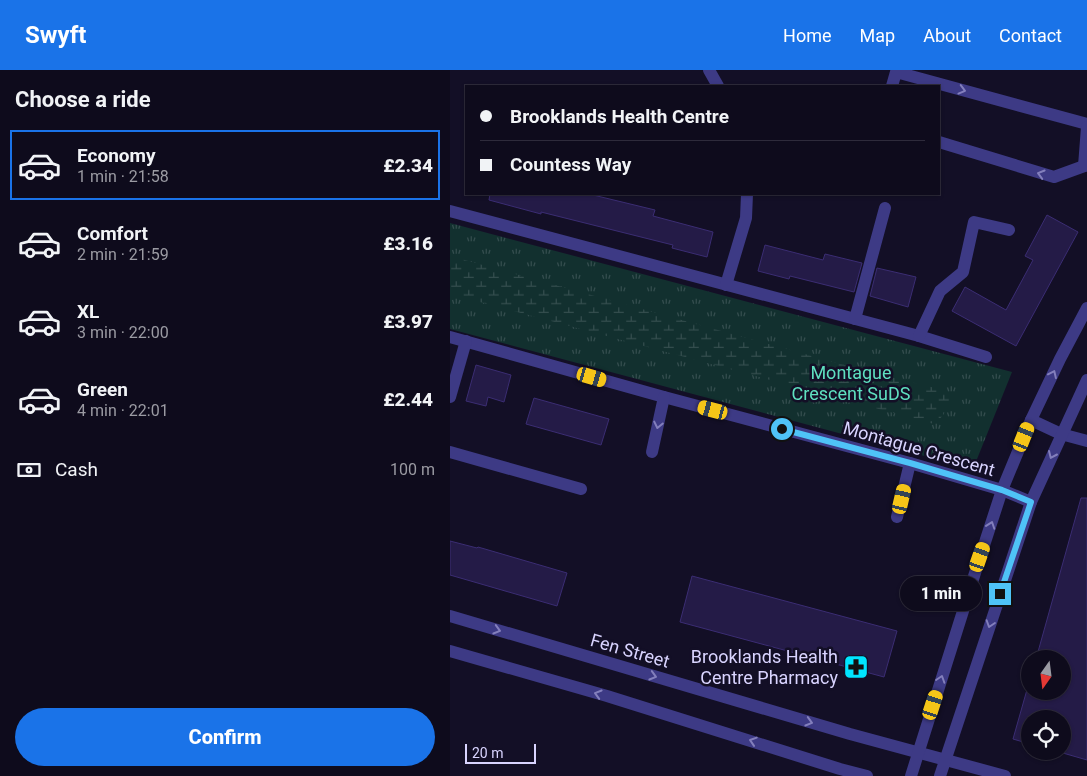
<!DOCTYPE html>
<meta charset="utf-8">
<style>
:root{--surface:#0e0b1c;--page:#1c1929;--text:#f1f3f6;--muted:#9b9ba3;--line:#2e2b3b;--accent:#1a73e8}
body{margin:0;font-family:Roboto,sans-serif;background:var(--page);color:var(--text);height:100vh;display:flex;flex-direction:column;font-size:19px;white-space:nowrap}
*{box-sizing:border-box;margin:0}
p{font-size:16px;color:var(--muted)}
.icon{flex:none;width:28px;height:28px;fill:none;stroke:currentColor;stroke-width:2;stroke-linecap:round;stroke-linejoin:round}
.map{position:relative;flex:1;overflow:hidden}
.details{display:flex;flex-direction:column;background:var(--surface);width:450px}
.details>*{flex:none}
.top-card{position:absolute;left:15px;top:15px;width:475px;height:110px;border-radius:0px;box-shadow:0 1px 4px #0004,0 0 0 1px var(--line);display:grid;align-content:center;height:110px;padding:0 15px;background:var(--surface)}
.needle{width:32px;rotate:194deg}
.controls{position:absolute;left:571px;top:580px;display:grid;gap:10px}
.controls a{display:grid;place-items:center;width:50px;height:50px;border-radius:50%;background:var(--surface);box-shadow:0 1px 4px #0004,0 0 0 1px var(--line);font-size:25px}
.scale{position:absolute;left:15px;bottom:12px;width:71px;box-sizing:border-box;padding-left:5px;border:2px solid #d9d4ff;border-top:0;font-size:14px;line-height:18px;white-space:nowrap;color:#d9d4ff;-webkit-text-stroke:4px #130f26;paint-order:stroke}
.end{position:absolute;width:22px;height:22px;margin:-11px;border:6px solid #4fc3f7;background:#111;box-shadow:0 0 0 2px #111}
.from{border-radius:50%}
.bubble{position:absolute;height:35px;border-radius:18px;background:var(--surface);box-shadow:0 1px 4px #0004,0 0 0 1px var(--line);font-size:16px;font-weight:800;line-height:35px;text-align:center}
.car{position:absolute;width:15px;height:30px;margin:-15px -8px;border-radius:6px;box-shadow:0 0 4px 1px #0007;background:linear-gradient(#f5c518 24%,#345 0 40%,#f5c518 0 76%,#345 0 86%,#f5c518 0)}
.top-card b{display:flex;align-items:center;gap:18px;height:48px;font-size:19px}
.top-card b+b{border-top:1px solid var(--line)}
.top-card i{width:12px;height:12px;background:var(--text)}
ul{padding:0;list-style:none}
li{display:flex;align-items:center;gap:15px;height:70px;margin:0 10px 8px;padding:0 5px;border:2px solid transparent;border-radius:0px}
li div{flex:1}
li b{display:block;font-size:19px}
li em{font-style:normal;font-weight:800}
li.selected{border-color:var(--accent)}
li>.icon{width:45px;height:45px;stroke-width:1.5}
h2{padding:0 15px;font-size:22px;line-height:60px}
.pay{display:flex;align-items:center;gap:12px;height:55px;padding:0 15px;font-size:19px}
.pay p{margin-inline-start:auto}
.action{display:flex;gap:10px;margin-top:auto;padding:10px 15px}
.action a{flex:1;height:58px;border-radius:30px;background:var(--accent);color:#fff;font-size:20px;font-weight:800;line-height:58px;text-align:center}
header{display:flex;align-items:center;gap:30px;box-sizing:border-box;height:70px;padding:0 25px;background:var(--accent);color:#fff}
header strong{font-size:24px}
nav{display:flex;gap:28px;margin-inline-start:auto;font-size:18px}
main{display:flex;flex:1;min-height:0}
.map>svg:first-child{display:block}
.grass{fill:url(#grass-tufts)}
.wetland{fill:url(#wetland-marsh)}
.building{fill:#241b47;stroke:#3b2d73}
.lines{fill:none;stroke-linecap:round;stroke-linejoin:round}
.minor{stroke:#3d3a85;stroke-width:12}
.oneway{stroke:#837fbc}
.route{stroke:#4fc3f7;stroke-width:6}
.labels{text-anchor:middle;stroke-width:5;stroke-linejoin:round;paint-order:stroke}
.park-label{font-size:18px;fill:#5fe0c0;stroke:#130f26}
.street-label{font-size:18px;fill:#d9d4ff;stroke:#130f26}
.poi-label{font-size:18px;fill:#d9d4ff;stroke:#130f26;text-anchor:end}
</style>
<header>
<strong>Swyft</strong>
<nav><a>Home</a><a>Map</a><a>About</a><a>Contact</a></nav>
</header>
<main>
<section class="details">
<h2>Choose a ride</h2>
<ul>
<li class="selected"><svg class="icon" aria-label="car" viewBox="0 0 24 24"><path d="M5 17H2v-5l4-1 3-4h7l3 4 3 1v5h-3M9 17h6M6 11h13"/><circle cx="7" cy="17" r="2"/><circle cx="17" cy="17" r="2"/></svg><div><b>Economy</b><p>1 min · 21:58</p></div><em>£2.34</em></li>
<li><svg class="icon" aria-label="car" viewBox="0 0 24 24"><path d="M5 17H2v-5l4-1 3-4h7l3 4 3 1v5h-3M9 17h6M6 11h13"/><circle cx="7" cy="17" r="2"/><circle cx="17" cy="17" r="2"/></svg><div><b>Comfort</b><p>2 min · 21:59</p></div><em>£3.16</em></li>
<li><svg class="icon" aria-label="car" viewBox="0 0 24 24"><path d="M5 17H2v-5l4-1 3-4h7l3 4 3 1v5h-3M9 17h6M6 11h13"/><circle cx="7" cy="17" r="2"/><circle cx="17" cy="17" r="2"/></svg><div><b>XL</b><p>3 min · 22:00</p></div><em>£3.97</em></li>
<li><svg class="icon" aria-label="car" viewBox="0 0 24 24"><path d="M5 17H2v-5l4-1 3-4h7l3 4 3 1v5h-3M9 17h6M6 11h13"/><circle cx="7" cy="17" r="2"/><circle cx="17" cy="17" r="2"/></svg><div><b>Green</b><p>4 min · 22:01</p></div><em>£2.44</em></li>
</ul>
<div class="pay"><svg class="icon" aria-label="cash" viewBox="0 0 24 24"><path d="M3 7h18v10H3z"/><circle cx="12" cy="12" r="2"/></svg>Cash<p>100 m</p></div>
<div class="action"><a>Confirm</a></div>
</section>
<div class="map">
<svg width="637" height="706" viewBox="0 0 637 706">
<defs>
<pattern id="grass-tufts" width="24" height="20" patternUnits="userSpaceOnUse" patternTransform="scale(1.25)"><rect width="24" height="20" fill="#12302f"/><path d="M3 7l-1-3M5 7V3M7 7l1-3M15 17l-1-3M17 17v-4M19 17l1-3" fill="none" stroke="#344d4e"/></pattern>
<pattern id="wetland-marsh" width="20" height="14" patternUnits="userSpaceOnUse" patternTransform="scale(1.25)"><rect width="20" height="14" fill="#12302f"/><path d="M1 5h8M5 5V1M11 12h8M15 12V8" fill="none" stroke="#344d4e"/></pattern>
</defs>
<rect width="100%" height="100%" fill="#130f26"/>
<polygon class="grass" points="0,153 562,302 523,399 0,259"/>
<path class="wetland" d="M0 186 420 302 493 320 500 326C497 340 495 345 484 354L388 328 0 224Z"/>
<g class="building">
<polygon points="40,124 139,124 205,140 203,146 263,162 257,187 222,178 223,175 91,142 91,144 39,130"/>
<polygon points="597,145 628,162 566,276 502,241 515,217 556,240 583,190 575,186"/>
<polygon points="315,175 373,190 375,184 412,193 404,222 340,206 339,209 308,201"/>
<polygon points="427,198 466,207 458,237 420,226"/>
<polygon points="26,295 61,305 54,332 38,327 36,336 16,331"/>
<polygon points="84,328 159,349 151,375 76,354"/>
<polygon points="631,428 637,428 637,690 606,681 612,681 612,649 580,649 580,674 563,669 580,609 580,621 612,621 612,589 586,589"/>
<polygon points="0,471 27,478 28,477 117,503 107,536 0,505"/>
<polygon points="242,506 447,561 434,607 230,552"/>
</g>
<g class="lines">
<g class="minor">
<polyline points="259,0 268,16"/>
<polyline points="442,16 446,2 637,54"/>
<polyline points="489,72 604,107 637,95"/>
<polyline points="634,96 637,57"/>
<polyline points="0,141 469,266 536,287"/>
<polyline points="276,215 296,148 297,124"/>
<polyline points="405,249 435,138"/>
<polyline points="469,266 490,221 513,202 524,152 559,160"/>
<polyline points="0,267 214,327 460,393 552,420 581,432"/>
<polyline points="0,327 16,271"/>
<polyline points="581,350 611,364 637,371"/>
<polyline points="0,382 131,419"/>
<polyline points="202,382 214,327"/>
<polyline points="447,447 460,393"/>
<polyline points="0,546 400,664 555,706"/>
<polyline points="0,581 157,626 390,699 417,706"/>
<polyline points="461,706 525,503 552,420 581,350 610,289 637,238"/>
<polyline points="490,706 581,432 637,310"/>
</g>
</g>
<defs><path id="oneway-chevron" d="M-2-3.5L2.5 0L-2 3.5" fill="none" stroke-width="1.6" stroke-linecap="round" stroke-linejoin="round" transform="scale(1.25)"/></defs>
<g class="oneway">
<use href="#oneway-chevron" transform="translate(512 20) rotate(15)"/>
<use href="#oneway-chevron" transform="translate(591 104) rotate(-164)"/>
<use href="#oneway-chevron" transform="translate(603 304) rotate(-65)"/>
<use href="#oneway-chevron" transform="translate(208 355) rotate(102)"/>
<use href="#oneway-chevron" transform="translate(602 385) rotate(114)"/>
<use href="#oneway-chevron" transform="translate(541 455) rotate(-71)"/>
<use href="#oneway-chevron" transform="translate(540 554) rotate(108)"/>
<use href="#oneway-chevron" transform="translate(47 560) rotate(16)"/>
<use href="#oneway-chevron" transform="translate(203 606) rotate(16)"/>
<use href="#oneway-chevron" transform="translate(491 609) rotate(-72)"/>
<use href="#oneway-chevron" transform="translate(148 624) rotate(-164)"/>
<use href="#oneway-chevron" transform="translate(359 652) rotate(16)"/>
<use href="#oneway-chevron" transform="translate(303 671) rotate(-162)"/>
</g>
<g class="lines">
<polyline class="route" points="332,359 460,393 552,420 581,432 550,524"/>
</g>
<defs>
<symbol id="pharmacy-square" viewBox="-11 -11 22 22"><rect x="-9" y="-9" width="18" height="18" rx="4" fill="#00e5ff" stroke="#130f26"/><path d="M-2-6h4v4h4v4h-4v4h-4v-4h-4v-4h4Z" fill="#111"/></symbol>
</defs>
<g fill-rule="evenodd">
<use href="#pharmacy-square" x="392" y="583" width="28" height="28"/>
</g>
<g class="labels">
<g class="park-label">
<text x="401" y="309">Montague<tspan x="401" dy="21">Crescent SuDS</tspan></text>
</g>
<g class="street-label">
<text transform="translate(469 379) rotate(16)" y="6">Montague Crescent</text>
<text transform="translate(180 581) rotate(16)" y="6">Fen Street</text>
</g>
<g class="poi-label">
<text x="388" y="593">Brooklands Health<tspan x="388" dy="21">Centre Pharmacy</tspan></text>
</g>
</g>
</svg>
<div class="controls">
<a><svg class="needle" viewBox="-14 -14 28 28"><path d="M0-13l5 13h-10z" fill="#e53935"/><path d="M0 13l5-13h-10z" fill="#9b9ba3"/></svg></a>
<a><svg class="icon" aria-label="locate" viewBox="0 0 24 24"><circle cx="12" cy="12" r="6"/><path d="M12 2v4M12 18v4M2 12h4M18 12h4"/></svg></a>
</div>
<div class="scale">20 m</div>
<i class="end from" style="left:332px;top:359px"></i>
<i class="end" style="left:550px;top:524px"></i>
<div class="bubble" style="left:450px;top:506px;width:82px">1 min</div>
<i class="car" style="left:142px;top:307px;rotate:106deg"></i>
<i class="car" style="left:263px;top:340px;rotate:285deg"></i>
<i class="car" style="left:574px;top:367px;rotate:22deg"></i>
<i class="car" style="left:452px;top:429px;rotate:13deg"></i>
<i class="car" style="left:530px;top:487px;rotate:19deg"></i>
<i class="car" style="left:483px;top:635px;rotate:18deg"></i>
<div class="top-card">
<b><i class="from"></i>Brooklands Health Centre</b>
<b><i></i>Countess Way</b>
</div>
</div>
</main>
